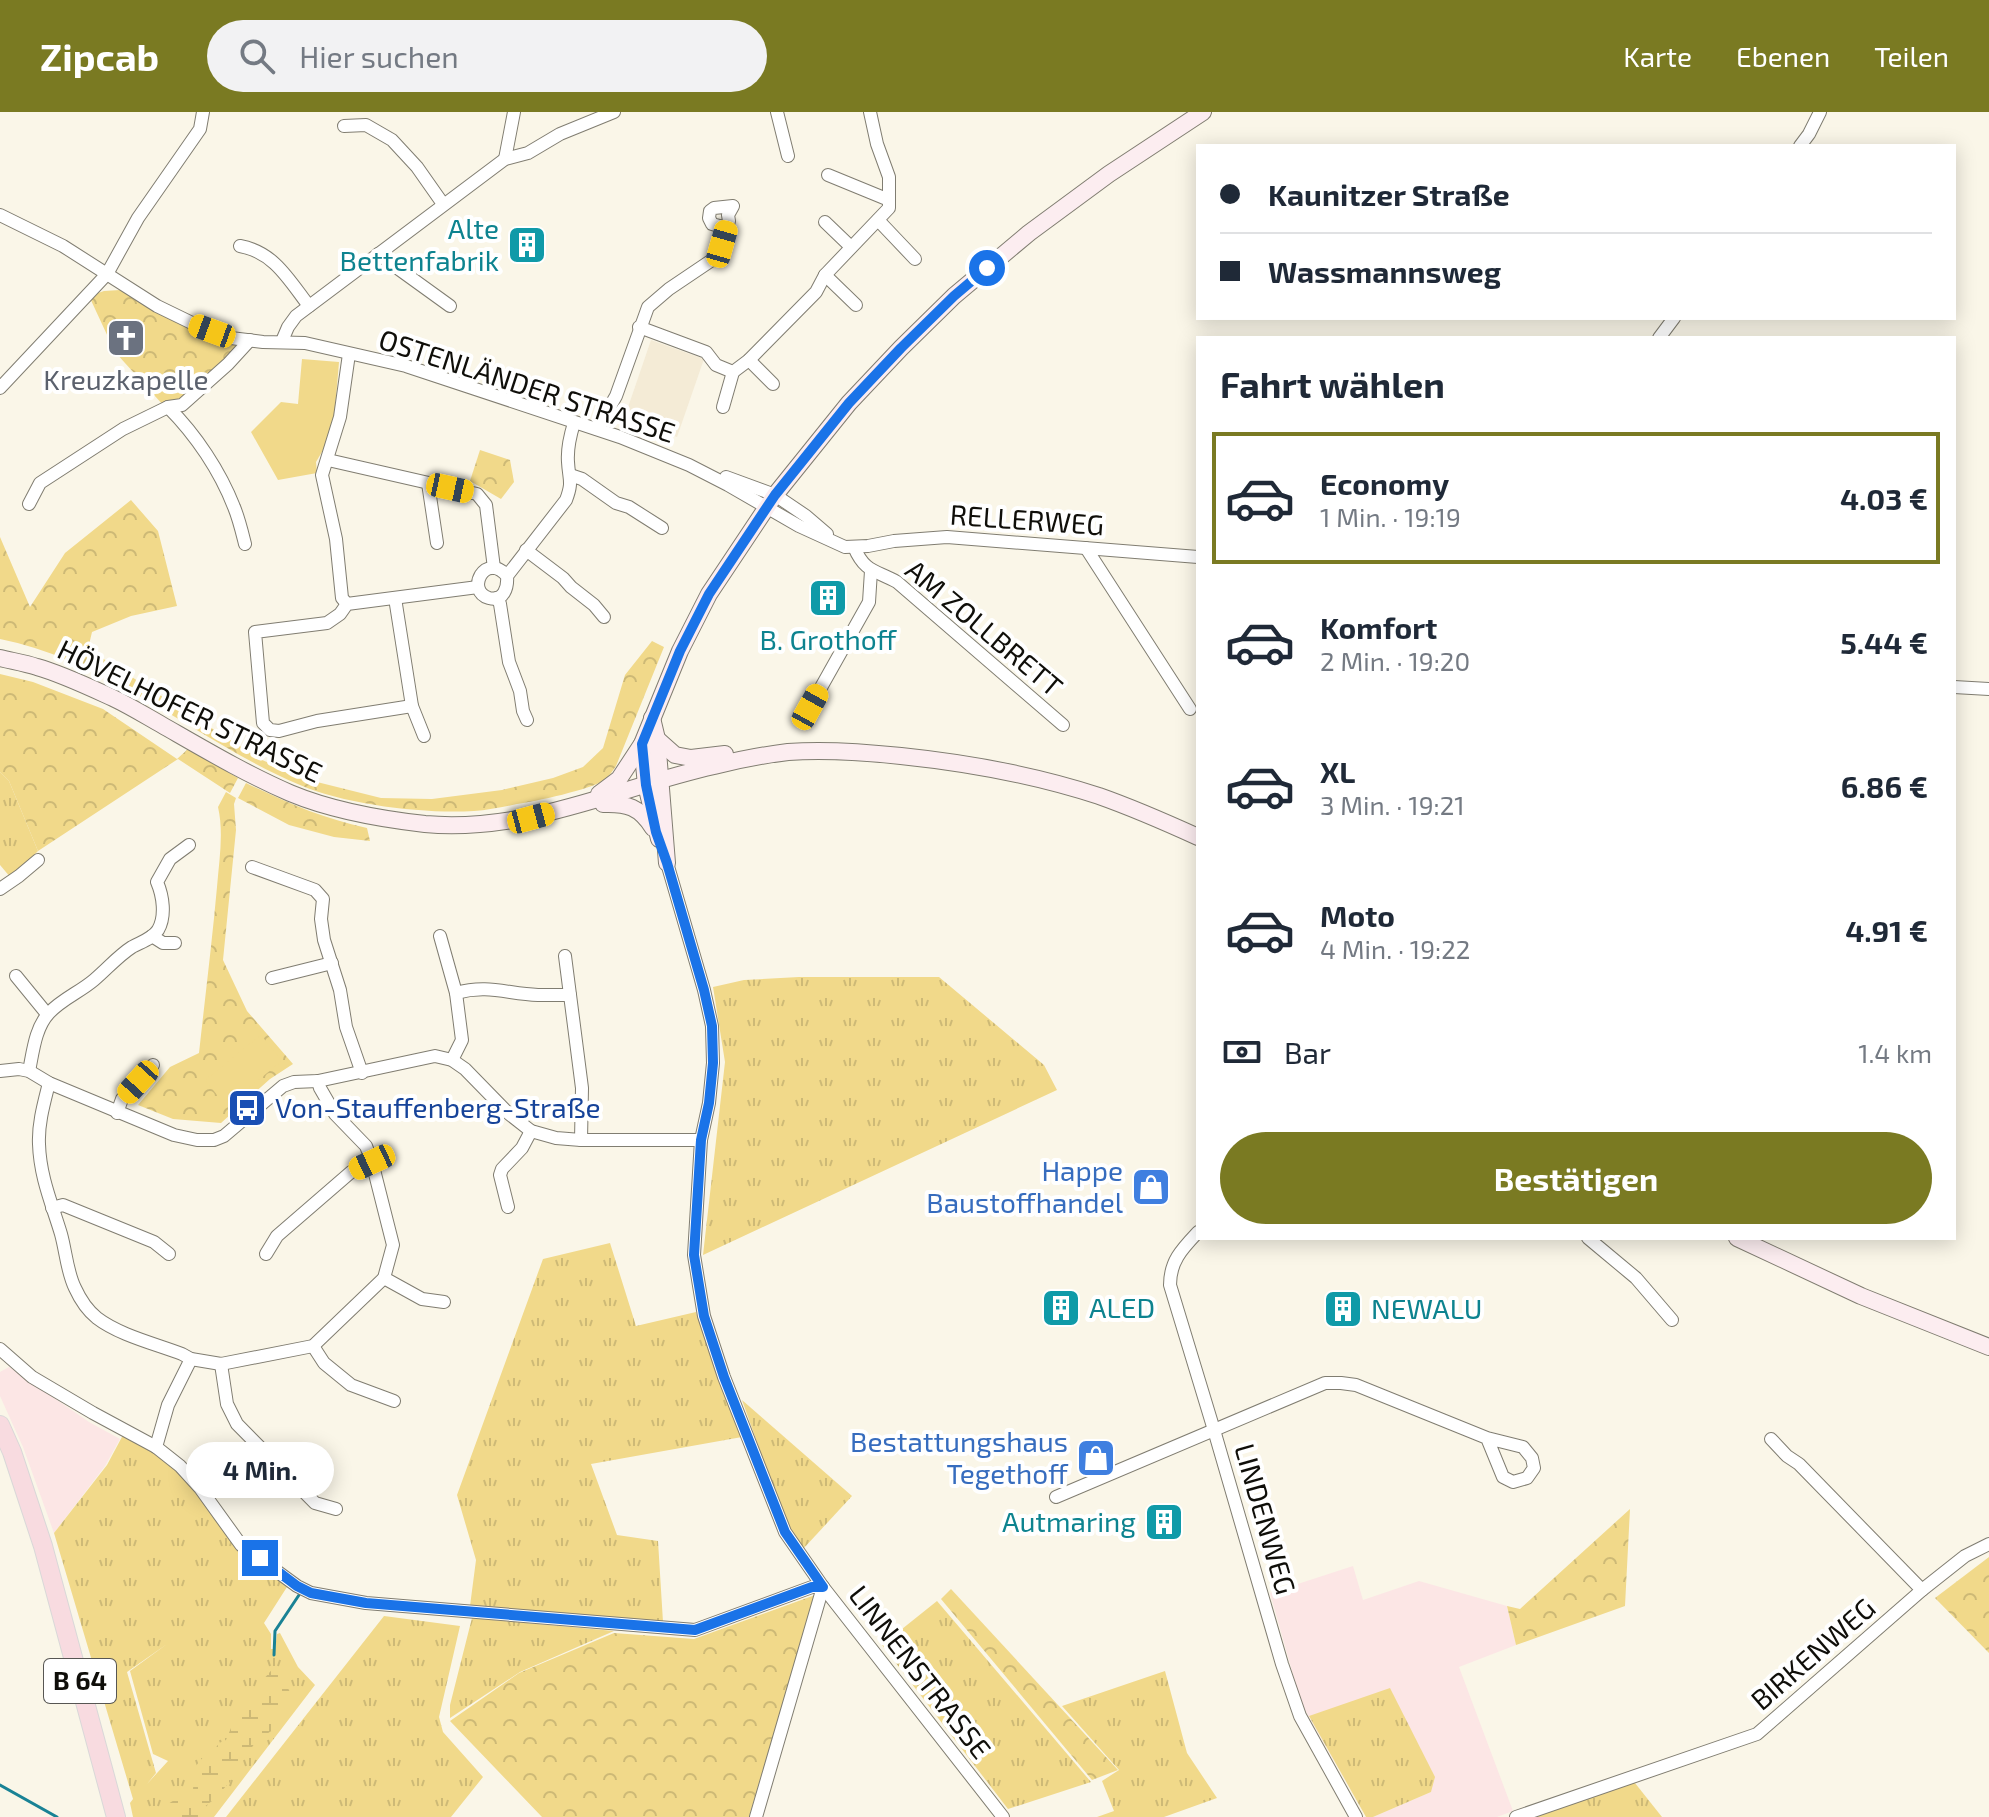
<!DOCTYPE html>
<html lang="de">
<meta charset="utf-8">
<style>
:root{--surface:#fff;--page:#f2f2f3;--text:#1f2937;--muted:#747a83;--line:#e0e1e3;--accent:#7a7a22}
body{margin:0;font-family:"Exo 2",sans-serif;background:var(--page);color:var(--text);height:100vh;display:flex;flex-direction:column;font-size:30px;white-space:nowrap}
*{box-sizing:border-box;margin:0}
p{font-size:26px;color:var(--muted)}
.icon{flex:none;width:44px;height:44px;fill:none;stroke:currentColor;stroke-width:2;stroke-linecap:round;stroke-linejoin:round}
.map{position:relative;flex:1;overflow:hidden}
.panel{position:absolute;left:1196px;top:224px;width:760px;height:904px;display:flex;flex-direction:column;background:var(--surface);border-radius:0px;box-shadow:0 4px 20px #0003}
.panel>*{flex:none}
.top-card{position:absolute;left:1196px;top:32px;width:760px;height:176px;border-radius:0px;box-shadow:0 4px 20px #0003;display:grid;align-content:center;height:176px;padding:0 24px;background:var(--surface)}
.end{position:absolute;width:36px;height:36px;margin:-18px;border:10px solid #1a73e8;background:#fff;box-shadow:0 0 0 4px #fff}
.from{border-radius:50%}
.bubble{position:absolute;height:56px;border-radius:28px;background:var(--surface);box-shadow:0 4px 20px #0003;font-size:26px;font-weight:700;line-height:56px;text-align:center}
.car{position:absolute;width:24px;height:48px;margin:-24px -12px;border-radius:10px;box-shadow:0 0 6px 2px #0007;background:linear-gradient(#f5c518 24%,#345 0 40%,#f5c518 0 76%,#345 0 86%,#f5c518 0)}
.top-card b{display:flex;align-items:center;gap:28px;height:76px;font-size:30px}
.top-card b+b{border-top:2px solid var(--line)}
.top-card i{width:20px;height:20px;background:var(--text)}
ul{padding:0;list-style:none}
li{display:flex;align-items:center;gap:24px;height:132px;margin:0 16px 12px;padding:0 8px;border:4px solid transparent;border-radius:0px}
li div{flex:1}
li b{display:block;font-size:30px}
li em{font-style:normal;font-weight:700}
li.selected{border-color:var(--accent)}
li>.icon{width:72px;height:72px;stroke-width:1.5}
h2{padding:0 24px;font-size:36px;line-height:96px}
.pay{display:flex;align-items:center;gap:20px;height:88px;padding:0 24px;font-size:30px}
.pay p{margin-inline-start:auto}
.cta{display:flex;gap:16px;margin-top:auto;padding:16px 24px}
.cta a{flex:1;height:92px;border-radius:48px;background:var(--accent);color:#fff;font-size:32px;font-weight:700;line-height:92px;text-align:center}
header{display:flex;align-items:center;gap:48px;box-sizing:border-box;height:112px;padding:0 40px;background:var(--accent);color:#fff}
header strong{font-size:38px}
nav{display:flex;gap:44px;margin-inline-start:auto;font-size:28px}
.search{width:560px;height:72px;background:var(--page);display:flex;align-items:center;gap:20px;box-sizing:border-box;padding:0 28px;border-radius:44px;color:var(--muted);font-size:30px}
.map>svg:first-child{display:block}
.commercial{fill:#fce6e5}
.education{fill:#f4ebd6}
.grass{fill:url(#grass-tufts);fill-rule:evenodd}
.forest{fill:url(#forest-crowns)}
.wetland{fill:url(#wetland-marsh)}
.pitch{fill:#f1d98a}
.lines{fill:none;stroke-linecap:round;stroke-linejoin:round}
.stream{stroke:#198295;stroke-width:3}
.minor-casing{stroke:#807d71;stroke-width:14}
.secondary-casing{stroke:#807d71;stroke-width:18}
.primary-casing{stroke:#d9d8d8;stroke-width:20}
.minor{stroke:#fff;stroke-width:12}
.secondary{stroke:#fcedf0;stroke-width:16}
.primary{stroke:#f8dbe0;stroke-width:18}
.route{stroke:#1a73e8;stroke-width:10}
.labels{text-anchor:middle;stroke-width:8;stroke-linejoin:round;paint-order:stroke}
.shield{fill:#fff;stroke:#575653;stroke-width:2}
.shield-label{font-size:26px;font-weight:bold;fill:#0f0e09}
.culture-label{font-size:28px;fill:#0d838f;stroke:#fff;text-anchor:end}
.worship-label{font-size:28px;fill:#5b616d;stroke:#fff}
.street-label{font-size:28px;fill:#0f0e09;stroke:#fff}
.transit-label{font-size:28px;fill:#164399;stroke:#fff;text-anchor:start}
.shop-label{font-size:28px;fill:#366cbe;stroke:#fff;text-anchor:end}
</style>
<header>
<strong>Zipcab</strong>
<div class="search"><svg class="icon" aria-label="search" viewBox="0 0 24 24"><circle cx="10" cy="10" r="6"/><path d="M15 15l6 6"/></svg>Hier suchen</div>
<nav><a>Karte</a><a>Ebenen</a><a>Teilen</a></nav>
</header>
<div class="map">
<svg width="1989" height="1705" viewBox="0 0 1989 1705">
<defs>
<pattern id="grass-tufts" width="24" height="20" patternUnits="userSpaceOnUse" patternTransform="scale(2)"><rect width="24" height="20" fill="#f1d98a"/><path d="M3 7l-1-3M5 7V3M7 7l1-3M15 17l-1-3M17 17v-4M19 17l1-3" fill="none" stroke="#cdb976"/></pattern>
<pattern id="forest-crowns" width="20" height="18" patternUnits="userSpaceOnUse" patternTransform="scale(2)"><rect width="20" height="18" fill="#f1d98a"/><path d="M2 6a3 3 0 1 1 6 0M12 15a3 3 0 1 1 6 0" fill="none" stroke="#cdb976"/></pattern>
<pattern id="wetland-marsh" width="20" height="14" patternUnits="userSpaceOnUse" patternTransform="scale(2)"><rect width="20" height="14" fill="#f1d98a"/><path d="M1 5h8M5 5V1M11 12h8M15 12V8" fill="none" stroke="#cdb976"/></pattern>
</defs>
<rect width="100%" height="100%" fill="#faf6e8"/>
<g class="commercial">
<polygon points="9,1255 89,1310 120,1327 105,1354 54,1421 23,1335 0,1284 0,1260"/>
<polygon points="1353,1454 1363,1488 1419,1469 1507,1494 1516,1533 1459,1555 1513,1699 1497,1705 1373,1705 1431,1680 1309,1604 1365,1705 1301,1591 1270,1481"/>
</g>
<polygon class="education" points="651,228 704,247 677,325 624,307"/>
<g class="grass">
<polygon points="0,660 9,669 38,739 11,766 0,753"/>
<polygon points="799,865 939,865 1044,953 1057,978 703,1143 725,950 713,875 744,868"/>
<polygon points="610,1131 636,1214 696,1200 718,1267 742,1325 591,1352 617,1423 658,1429 663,1510 470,1494 476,1448 457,1383 543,1147"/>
<polygon points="742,1288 852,1384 804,1436 786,1412"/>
<path d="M123 1323 154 1341 176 1359 196 1379 238 1437 287 1475 264 1511 271 1522V1537H275L277 1522 280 1521 298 1555 315 1573 214 1705H133L130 1691 133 1687 54 1421 107 1353ZM167 1532 130 1559 153 1642 168 1649 147 1672 156 1661 127 1560Z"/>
<polygon points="937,1489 1091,1670 1008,1697 882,1533"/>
<polygon points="384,1504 460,1514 439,1605 443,1620 483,1665 451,1705 226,1705"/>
<polygon points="472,1506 614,1519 520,1560 450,1606 450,1593"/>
<polygon points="1165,1559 1187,1641 1217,1686 1164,1705 1097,1705 1114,1699 1102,1669 1119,1658 1062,1594"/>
<polygon points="1390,1576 1435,1665 1431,1680 1373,1705 1366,1705 1309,1604"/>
<polygon points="1631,1666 1662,1705 1521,1705"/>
</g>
<g class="forest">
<polygon points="120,178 183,212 241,234 189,285 164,294 115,240 89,184 104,179"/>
<polygon points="480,338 510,348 514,370 501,387 470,369"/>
<path d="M131 388 158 419 177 494 131 504 92 520 88 537 260 647 305 667 381 686 432 687 502 678 553 666 583 655 603 636 625 563 652 529 664 535 616 654C613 658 609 665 604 668 593 677 533 690 517 692 503 695 488 698 474 699 424 702 347 693 300 673 198 630 111 549 0 527V425L30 495 65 441Z"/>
<polygon points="0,562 33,570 103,597 177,647 188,637 238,666 230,681 178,647 38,739 9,669 0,660"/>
<path d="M246 671C288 691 321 706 367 716L370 729 334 725 289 713 238 686Z"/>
<path d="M226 680 236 686 234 692 236 718 223 848 247 899 293 952 270 967 221 1011 173 1007 138 993 170 955 199 941C205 886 212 830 217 775 219 749 224 721 218 695Z"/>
<polygon points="1630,1397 1625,1494 1516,1533 1507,1494 1520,1497"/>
<polygon points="1989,1445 1989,1541 1935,1486"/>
<polygon points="951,1477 1118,1658 1092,1668 941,1487"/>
<polygon points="815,1483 749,1705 542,1705 450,1609 519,1561 614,1521 694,1527"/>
</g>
<path class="wetland" d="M276 1553 292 1584 288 1595 277 1600 273 1618 257 1628 233 1662 230 1670 212 1689 204 1695 203 1705H165L164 1695C174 1687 184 1684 193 1677L195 1655 204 1644 215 1637 219 1631 226 1628 231 1616 256 1589 262 1569Z"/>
<g class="pitch">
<polygon points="302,247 339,250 333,321 316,350 317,361 278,368 251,320 281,290 298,292"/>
<polygon points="261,923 282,949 226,994 205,968"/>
</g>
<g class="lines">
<g class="stream">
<polyline points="274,1543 275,1519 299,1483"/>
<polyline points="0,1673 57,1705"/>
</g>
<defs>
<g id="minor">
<polyline points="777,0 788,44"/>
<polyline points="344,14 366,13 392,28 417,55 443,92"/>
<polyline points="1800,34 1809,22 1820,0"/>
<polyline points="505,47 514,0"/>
<polyline points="828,63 889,88"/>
<polyline points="0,103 63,134 157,194 194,212 231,226 263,230 305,231 406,254 620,325 689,353 728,373 799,414 845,435 868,434 894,429 947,425 1198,445"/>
<polyline points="878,108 915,147"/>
<polyline points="825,110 851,135"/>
<path d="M240 134C274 140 289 168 309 194"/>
<polyline points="378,142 450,194"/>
<polyline points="825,163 856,193"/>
<polyline points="639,215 706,240 716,253 733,260 749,248 816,180 825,163 889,96 889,65 877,32 870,0"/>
<polyline points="1659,226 1674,206"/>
<polyline points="282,229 288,215 296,204 505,47 528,41 560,22 614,0"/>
<polyline points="749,248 773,272"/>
<polyline points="0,276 107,162 138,106 200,17 203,0"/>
<path d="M168 295C196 323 220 359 234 395 239 407 242 420 245 432"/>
<polyline points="723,295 733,260"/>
<polyline points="597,317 616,284 648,195 669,177 712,148 722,132 729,109 728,103 733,94 714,96 710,99 709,106 712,112 723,115 728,113"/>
<polyline points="328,348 477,382 486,393 494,456"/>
<polyline points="570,363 582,367 616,391 629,395 662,416"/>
<polyline points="726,365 775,383 806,404 827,422"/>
<polyline points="428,371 437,431"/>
<polyline points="29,392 40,371 123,317 168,295 182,293 228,252 250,228"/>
<path d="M854 435C865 461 876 458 897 470L1063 613"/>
<polyline points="1086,436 1190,597"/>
<polyline points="526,438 563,466 571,475 594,493 604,505"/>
<path d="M507 464C485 439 465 479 489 486 504 490 508 475 507 464L566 388C573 370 569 368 568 350 567 337 570 324 574 311"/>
<polyline points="395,486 412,594 424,624"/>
<polyline points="497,486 500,492 509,550 520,579 523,599 527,608"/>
<polyline points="347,492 342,486 336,427 322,363 340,305 349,242"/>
<polyline points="1954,575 1989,577"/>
<polyline points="412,594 317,609 279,619 270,618 263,611 255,520 327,511 340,502 347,492 478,475"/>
<polyline points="810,595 869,490 871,459"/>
<polyline points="667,751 704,878 712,914 713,951 709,991 701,1028 694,1143 704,1204 724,1265 785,1420 823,1475 1003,1705"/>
<polyline points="252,755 315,778 323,787 321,807 324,828 340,878 346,915 362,961"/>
<polyline points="0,777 19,764 38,748"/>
<polyline points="152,824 163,831 175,831"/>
<polyline points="440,824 456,881 462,928 452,948"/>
<polyline points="565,844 582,976 581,1028"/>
<polyline points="16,864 47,902"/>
<polyline points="272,866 332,851"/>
<path d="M456 881C488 872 508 882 538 883 549 883 560 883 570 883"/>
<polyline points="0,959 19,957 29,959 49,971 174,1023 197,1028 214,1028 224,1024 283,974 294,970 318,969 435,944 452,948 465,957 508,1001 531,1019 556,1026 581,1028 701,1028"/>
<path d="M29 959C33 940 35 916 49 901 62 887 80 880 94 868 107 857 118 844 132 835 141 830 152 827 158 818 166 804 163 784 157 770L170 747 189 733"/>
<path d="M49 971C44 991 38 1012 39 1032 40 1065 52 1092 61 1122 66 1140 67 1160 75 1176 80 1187 87 1198 97 1206 119 1223 156 1232 182 1242L191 1247 221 1252 313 1234 384 1166 393 1133 372 1050 366 1034 335 1002 320 976 318 969"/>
<polyline points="117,1001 122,987 153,953"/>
<polyline points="508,1095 500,1063 502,1057 522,1036 531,1019"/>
<polyline points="52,1096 63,1093 154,1130 169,1142"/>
<path d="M1198 1120C1182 1137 1170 1149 1170 1173L1214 1318 1282 1552 1300 1604 1356 1705"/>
<polyline points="1588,1126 1636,1166 1672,1208"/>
<polyline points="266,1142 277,1124 351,1060 372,1050"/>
<polyline points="384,1166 422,1187 444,1190"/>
<polyline points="313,1234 324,1251 351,1273 394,1289"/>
<polyline points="0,1237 32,1265 93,1301 156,1335 180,1354 200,1376 241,1433 297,1474 311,1481 366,1491 695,1518 812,1475 823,1475"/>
<polyline points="221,1252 227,1292 237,1312 315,1391 336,1397"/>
<polyline points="1771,1327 1787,1344 1799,1352 1922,1478"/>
<polyline points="156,1335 168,1293 191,1247"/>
<polyline points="1056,1385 1325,1271 1341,1271 1356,1273 1487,1326 1523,1335 1532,1346 1534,1356 1527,1366 1513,1370 1503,1365 1487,1326"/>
<polyline points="756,1705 823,1475"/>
<polyline points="1516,1705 1757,1622 1922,1478 1965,1444 1989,1432"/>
</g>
<g id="secondary">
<path d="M0 546C12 549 25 551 37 555 62 562 89 575 113 586 130 594 146 604 162 613 204 637 246 662 290 681 333 699 380 707 425 712 528 721 616 676 714 654 738 648 763 643 788 640 826 637 864 640 901 644 968 651 1035 663 1099 684 1133 696 1165 710 1198 725"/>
<polyline points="652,606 657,627 667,751"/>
<polyline points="657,627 675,643 691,646 725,642"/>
<polyline points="642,632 646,673 659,727"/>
<polyline points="599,682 619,667 642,632 680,539 709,482 775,383 849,291 901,236 954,184 1029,121 1109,62 1203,0"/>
<path d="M603 692C627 691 640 695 653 716"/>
<polyline points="1737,1126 1861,1184 1989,1235"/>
</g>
<polyline id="primary" points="0,1313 12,1340 43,1434 116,1705"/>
</defs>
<use href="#minor" class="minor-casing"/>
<use href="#secondary" class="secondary-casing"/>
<use href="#primary" class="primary-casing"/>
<use href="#minor" class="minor"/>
<use href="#secondary" class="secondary"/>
<use href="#primary" class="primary"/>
</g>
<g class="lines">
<polyline class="route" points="260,1446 297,1474 311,1481 366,1491 695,1518 812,1475 823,1475 785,1420 724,1265 704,1204 694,1143 701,1028 709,991 713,951 712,914 704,878 667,751 656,720 646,673 642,632 680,539 709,482 775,383 849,291 901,236 954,184 987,156"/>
</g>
<defs>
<symbol id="building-square" viewBox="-11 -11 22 22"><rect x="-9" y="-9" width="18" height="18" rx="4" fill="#0f9aa8" stroke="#fff"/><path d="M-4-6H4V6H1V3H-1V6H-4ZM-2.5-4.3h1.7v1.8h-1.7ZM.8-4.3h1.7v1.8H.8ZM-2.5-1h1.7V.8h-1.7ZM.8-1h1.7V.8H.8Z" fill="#fff"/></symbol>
<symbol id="church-square" viewBox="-11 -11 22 22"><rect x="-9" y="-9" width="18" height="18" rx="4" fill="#6b7280" stroke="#fff"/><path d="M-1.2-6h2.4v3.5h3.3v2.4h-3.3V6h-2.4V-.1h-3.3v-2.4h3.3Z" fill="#fff"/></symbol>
<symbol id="bus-square" viewBox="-11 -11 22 22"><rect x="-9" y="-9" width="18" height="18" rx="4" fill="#1a4fb4" stroke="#fff"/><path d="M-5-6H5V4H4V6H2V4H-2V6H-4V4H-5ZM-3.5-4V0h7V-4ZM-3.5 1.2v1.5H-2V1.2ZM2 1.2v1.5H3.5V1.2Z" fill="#fff"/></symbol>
<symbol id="shop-square" viewBox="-11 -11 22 22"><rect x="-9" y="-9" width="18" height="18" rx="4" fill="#3f7fe0" stroke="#fff"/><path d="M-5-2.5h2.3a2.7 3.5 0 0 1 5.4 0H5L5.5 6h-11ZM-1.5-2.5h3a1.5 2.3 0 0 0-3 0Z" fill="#fff"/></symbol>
</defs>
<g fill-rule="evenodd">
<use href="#building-square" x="505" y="111" width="44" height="44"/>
<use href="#church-square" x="104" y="204" width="44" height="44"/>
<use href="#building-square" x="806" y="464" width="44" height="44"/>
<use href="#bus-square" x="225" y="974" width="44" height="44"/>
<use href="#shop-square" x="1129" y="1053" width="44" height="44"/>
<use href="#building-square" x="1039" y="1174" width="44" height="44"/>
<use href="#building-square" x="1321" y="1175" width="44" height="44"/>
<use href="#shop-square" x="1074" y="1324" width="44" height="44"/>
<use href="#building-square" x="1142" y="1388" width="44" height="44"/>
</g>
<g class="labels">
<rect class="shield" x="44" y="1547" width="72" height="44" rx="6"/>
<g class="shield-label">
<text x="80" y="1578">B 64</text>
</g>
<g class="culture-label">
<text x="499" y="127">Alte<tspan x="499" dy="32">Bettenfabrik</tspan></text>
<text x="828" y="538" text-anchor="middle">B. Grothoff</text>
<text x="1089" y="1206" text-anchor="start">ALED</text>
<text x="1371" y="1207" text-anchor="start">NEWALU</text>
<text x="1136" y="1420">Autmaring</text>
</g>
<g class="worship-label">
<text x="126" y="278">Kreuzkapelle</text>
</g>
<g class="street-label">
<text transform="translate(527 274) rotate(18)" y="10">OSTENLÄNDER STRASSE</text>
<text transform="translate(1027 408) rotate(4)" y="10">RELLERWEG</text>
<text transform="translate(984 516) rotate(40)" y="10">AM ZOLLBRETT</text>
<text transform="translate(190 599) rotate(26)" y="10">HÖVELHOFER STRASSE</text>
<text transform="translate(1265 1407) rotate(74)" y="10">LINDENWEG</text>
<text transform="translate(1813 1542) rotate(-41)" y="10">BIRKENWEG</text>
<text transform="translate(920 1560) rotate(52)" y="10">LINNENSTRASSE</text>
</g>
<g class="transit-label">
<text x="275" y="1006">Von-Stauffenberg-Straße</text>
</g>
<g class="shop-label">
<text x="1123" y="1069">Happe<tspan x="1123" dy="32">Baustoffhandel</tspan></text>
<text x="1068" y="1340">Bestattungshaus<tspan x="1068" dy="32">Tegethoff</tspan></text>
</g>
</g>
</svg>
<i class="end from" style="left:987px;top:156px"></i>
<i class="end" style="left:260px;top:1446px"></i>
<div class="bubble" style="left:186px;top:1330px;width:148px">4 Min.</div>
<i class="car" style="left:722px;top:132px;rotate:16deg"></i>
<i class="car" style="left:212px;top:219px;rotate:290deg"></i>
<i class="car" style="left:450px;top:376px;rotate:102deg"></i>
<i class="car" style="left:810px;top:595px;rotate:29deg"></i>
<i class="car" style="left:531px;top:706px;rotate:75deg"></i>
<i class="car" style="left:138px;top:970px;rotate:222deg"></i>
<i class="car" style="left:372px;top:1050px;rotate:245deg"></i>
<div class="top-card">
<b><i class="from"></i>Kaunitzer Straße</b>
<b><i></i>Wassmannsweg</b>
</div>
<section class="panel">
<h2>Fahrt wählen</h2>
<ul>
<li class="selected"><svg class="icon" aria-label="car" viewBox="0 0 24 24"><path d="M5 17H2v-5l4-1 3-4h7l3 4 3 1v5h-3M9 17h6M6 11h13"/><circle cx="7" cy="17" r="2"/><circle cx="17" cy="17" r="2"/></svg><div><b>Economy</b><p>1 Min. · 19:19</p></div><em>4.03 €</em></li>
<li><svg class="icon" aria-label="car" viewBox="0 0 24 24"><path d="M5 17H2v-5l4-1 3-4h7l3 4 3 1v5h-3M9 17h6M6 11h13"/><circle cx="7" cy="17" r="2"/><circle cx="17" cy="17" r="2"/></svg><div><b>Komfort</b><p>2 Min. · 19:20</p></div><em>5.44 €</em></li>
<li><svg class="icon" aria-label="car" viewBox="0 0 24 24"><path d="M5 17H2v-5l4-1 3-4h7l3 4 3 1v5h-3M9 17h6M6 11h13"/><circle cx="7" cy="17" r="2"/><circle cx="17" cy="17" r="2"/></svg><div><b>XL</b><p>3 Min. · 19:21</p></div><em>6.86 €</em></li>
<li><svg class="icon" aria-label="car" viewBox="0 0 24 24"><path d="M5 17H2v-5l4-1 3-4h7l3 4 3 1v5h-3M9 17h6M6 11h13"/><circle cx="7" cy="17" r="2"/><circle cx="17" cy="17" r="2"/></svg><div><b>Moto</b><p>4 Min. · 19:22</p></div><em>4.91 €</em></li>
</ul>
<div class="pay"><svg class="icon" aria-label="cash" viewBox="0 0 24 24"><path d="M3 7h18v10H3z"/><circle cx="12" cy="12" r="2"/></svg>Bar<p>1.4 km</p></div>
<div class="cta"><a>Bestätigen</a></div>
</section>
</div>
